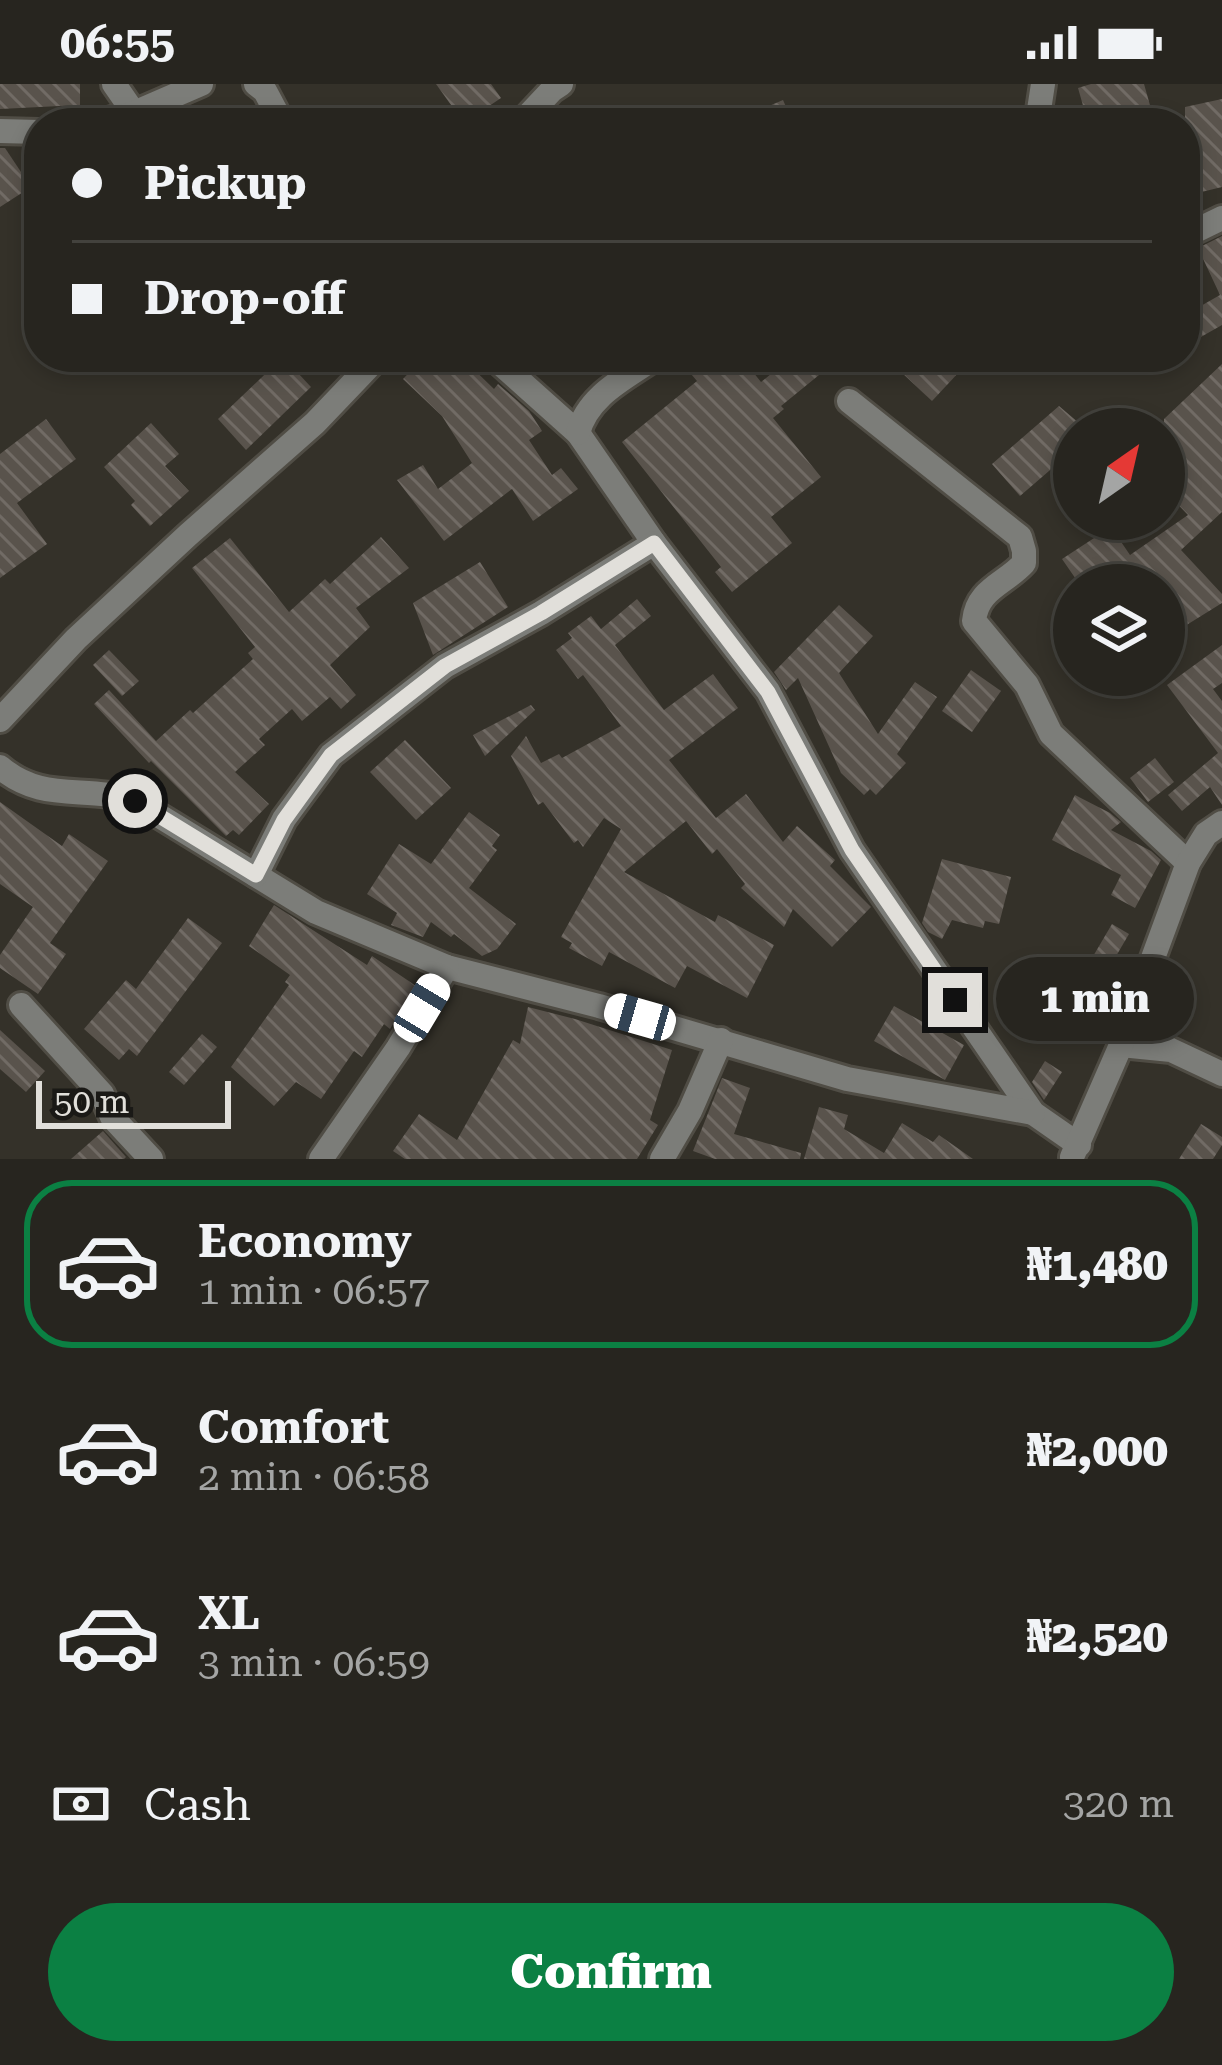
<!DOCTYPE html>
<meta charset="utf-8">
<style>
:root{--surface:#27251f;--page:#33312c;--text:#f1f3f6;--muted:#a4a5a4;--line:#43423d;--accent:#0b8043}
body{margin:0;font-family:"Roboto Serif",serif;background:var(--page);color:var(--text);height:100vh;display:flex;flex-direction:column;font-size:45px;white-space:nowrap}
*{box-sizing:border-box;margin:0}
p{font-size:39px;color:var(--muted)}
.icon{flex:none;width:66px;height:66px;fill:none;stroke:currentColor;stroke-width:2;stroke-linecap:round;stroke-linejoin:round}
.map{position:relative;height:1075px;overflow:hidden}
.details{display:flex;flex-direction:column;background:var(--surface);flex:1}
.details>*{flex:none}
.hud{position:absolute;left:24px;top:24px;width:1176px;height:264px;border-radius:48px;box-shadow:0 6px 18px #0003,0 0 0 3px var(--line);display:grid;align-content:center;height:264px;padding:0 48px;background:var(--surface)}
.needle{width:78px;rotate:34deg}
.controls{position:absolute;left:1053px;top:324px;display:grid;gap:24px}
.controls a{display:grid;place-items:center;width:132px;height:132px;border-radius:50%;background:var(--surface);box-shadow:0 6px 18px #0003,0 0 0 3px var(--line);font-size:60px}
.scale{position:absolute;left:36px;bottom:30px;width:195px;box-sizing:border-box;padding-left:12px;border:6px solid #e1dfda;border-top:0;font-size:33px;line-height:42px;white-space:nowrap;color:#e1dfda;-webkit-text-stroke:9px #1a1916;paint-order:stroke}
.end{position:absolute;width:54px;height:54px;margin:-27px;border:15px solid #e1dfda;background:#111;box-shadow:0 0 0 6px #111}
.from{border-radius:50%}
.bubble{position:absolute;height:84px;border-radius:42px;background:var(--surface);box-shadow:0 6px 18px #0003,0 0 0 3px var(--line);font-size:39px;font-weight:800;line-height:84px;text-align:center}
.car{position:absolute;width:36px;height:72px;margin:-36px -18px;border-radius:15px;box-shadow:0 0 9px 3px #0007;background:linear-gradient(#fff 24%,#345 0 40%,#fff 0 76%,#345 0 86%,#fff 0)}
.hud b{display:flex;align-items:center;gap:42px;height:114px;font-size:45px}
.hud b+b{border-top:3px solid var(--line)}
.hud i{width:30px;height:30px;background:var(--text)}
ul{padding:21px 0 0;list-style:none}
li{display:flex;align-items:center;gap:36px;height:168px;margin:0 24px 18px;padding:0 24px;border:6px solid transparent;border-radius:48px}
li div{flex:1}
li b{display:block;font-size:45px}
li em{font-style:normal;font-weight:800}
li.current{border-color:var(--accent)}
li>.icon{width:108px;height:108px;stroke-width:1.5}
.pay{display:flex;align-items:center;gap:30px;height:132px;padding:0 48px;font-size:45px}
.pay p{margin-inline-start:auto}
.cta{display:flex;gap:24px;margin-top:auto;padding:24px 48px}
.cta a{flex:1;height:138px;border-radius:72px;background:var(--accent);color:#fff;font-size:48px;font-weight:800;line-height:138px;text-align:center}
.status{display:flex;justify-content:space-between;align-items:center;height:84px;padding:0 60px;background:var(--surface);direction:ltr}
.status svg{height:33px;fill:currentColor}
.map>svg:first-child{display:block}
.building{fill:url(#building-back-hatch)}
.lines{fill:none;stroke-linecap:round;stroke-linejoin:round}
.minor-casing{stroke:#504d45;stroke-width:30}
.minor{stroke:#7c7d79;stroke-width:24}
.route{stroke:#e1dfda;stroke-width:15}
</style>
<div class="status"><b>06:55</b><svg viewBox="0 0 49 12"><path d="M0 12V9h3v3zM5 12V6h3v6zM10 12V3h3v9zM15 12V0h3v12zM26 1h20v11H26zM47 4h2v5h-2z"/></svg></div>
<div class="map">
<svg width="1222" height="1075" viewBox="0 0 1222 1075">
<defs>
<pattern id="building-back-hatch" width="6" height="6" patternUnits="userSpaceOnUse" patternTransform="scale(3)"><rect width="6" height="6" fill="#59534c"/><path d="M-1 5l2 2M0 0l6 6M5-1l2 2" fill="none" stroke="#716b65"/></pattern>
</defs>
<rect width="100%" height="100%" fill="#343129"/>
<g class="building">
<polygon points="0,0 80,0 80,21 0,25"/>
<polygon points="436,0 491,0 501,14 464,39"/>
<polygon points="1091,0 1144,0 1155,39 1088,39 1078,4"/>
<polygon points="1222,15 1222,103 1185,112 1185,23"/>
<polygon points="783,16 793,39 730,39"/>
<polygon points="0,64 5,64 31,103 0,123"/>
<polygon points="1222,152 1222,241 1185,262 1185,231 1220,211 1198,164"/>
<polygon points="283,273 311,303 246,366 218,335"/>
<polygon points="424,273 461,273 494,305 498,300 529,327 542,347 529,356 552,391 561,384 578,405 533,437 512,405 444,457 397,396 423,381 438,405 472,379 442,332 403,295"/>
<polygon points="700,273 741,273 761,298 792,273 804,273 819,291 781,322 784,325 773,334 821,393 771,433 792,459 732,508 715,488 721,483 622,358 697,297 686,284"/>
<polygon points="885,273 945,273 960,287 932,317"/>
<polygon points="1222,280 1222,428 1181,466 1222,510 1222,519 1164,555 1164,501 1080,501 1062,475 1111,443 1130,471 1188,431 1164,406 1164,335"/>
<polygon points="1059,322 1080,340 1063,360 1071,368 1020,412 992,380"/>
<polygon points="46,335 76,375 17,419 47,460 0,494 0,370"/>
<polygon points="151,339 179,370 165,382 189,407 150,442 131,421 135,417 104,383"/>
<polygon points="381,453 409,484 356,524 370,543 330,581 356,611 341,625 330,613 302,637 292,625 259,655 265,661 235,688 269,720 239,751 233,746 226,752 151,677 149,679 94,620 109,606 156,657 190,626 193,629 253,575 248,569 255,563 192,484 230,454 289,528 325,495 330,500"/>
<polygon points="480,478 508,523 433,571 413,519"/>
<polygon points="637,515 651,532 615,561 664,626 713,590 738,624 669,676 716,734 746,710 783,758 797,742 835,776 830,782 871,823 832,863 793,825 784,843 741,804 745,800 717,765 712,770 686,737 624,788 715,838 718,831 774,861 747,914 687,882 675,904 609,868 602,882 569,864 572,859 561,853 621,745 604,734 583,763 578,756 574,759 543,718 538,721 511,672 526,652 541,679 559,670 562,674 621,642 583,591 578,595 556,566 572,554 568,549 591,532 601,545"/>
<polygon points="839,521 873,552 839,589 878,650 915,598 937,613 897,670 906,679 876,711 870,705 864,711 841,689 798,594 786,606 774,588"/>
<polygon points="1222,561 1222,599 1213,605 1222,617 1222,721 1210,703 1182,727 1168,711 1218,669 1167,601"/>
<polygon points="109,566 139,597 122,612 93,581"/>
<polygon points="971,586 1001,607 972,648 942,627"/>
<polygon points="531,621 535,626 485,672 473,651"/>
<polygon points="405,656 451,704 416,736 370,688"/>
<polygon points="1155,674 1174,698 1148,718 1130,694"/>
<polygon points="1075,711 1110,729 1121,738 1111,746 1151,767 1161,776 1135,824 1111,811 1121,791 1052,756"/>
<polygon points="0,718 62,762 69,750 108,777 50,859 66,870 38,910 0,884 0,871 33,823 0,800"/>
<polygon points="469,728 500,751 492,762 497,766 469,804 516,840 497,865 482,872 454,850 451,853 431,838 423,853 391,841 397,829 367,810 399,760 431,780"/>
<polygon points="942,775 1011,793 999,840 985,837 983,844 952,836 942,855 928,848 922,839"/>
<polygon points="274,821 367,881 372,872 416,902 390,945 384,940 362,973 354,967 321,1015 296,998 274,1022 231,983 289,901 285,898 290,891 249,862"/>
<polygon points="188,834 222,859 137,972 129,965 119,976 84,945 126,896 136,905"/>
<polygon points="1112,840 1129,850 1102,896 1085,886"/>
<polygon points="894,922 964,961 945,996 874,957"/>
<polygon points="528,923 575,935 672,966 650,1036 658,1041 637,1075 405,1075 393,1067 419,1030 457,1056 513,956 520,960"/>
<polygon points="0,946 45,987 26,1008 0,985"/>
<polygon points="202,950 217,963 184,1001 169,988"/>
<polygon points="1045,977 1062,988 1044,1016 1032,998"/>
<polygon points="722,994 750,1004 734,1050 801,1069 800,1075 715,1075 693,1067"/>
<polygon points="819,1023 848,1031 844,1045 884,1069 902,1039 933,1058 939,1051 973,1075 804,1075"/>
<polygon points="1201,1040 1222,1053 1222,1061 1213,1075 1179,1075"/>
<polygon points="103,1047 126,1073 124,1075 71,1075"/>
</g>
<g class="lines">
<defs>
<g id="minor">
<polyline points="114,0 134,29"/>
<polyline points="256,0 265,7 282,39"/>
<polyline points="97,39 134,29 201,0"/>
<polyline points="521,39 552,6 561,0"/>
<polyline points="1037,39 1043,0"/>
<polyline points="0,47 39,48"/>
<polyline points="1185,152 1222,134"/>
<polyline points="493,273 578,349 654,459 768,607 852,766 1033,1029 1079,1061"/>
<path d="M849 317 1020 453 1024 467V479C1005 500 977 505 974 537L1027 601 1051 650 1188 779"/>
<path d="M578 349C588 311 626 294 656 273"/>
<polyline points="0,636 76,555 188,451 315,339 378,273"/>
<path d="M0 683C43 720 86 700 135 717L316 828 447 883 599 922 847 995 1033 1029"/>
<polyline points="256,791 284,735 331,671 445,582 541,529 654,459"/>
<polyline points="21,921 102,1010 112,1033 151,1075"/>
<polyline points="1121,961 1171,966 1222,990"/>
<polyline points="1072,1073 1121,961 1188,779 1206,750 1222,739"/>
<polyline points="321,1075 398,964 447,883"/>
<polyline points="662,1075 690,1027 721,956"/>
</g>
</defs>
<use href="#minor" class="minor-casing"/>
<use href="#minor" class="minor"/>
</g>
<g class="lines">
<polyline class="route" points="135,717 256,791 284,736 331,671 445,582 541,529 654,459 768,608 852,766 955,916"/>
</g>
</svg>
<div class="controls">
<a><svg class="needle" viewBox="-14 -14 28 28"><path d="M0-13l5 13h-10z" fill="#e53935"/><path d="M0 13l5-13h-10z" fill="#a4a5a4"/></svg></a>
<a><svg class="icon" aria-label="layers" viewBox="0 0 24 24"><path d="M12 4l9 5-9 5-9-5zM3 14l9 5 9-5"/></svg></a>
</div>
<div class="scale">50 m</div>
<i class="end from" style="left:135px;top:717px"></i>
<i class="end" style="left:955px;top:916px"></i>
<div class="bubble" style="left:996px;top:873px;width:198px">1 min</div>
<i class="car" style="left:422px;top:924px;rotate:31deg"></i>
<i class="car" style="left:640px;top:933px;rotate:286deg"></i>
<div class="hud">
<b><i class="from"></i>Pickup</b>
<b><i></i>Drop-off</b>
</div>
</div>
<section class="details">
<ul>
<li class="current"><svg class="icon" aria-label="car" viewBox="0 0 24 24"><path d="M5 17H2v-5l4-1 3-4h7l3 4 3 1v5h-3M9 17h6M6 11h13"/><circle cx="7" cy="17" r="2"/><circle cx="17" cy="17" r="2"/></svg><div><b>Economy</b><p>1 min · 06:57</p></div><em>₦1,480</em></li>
<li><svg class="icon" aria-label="car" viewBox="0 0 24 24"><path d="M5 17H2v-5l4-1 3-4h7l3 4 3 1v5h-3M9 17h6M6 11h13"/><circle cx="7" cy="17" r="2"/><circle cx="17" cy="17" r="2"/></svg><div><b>Comfort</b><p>2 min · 06:58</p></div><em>₦2,000</em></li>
<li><svg class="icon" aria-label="car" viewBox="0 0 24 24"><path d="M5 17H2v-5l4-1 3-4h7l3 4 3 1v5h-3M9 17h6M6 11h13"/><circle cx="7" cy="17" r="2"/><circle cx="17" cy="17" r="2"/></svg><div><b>XL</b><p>3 min · 06:59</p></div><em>₦2,520</em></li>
</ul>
<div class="pay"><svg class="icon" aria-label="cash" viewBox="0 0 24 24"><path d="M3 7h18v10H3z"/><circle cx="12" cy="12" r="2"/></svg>Cash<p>320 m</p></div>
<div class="cta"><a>Confirm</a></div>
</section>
